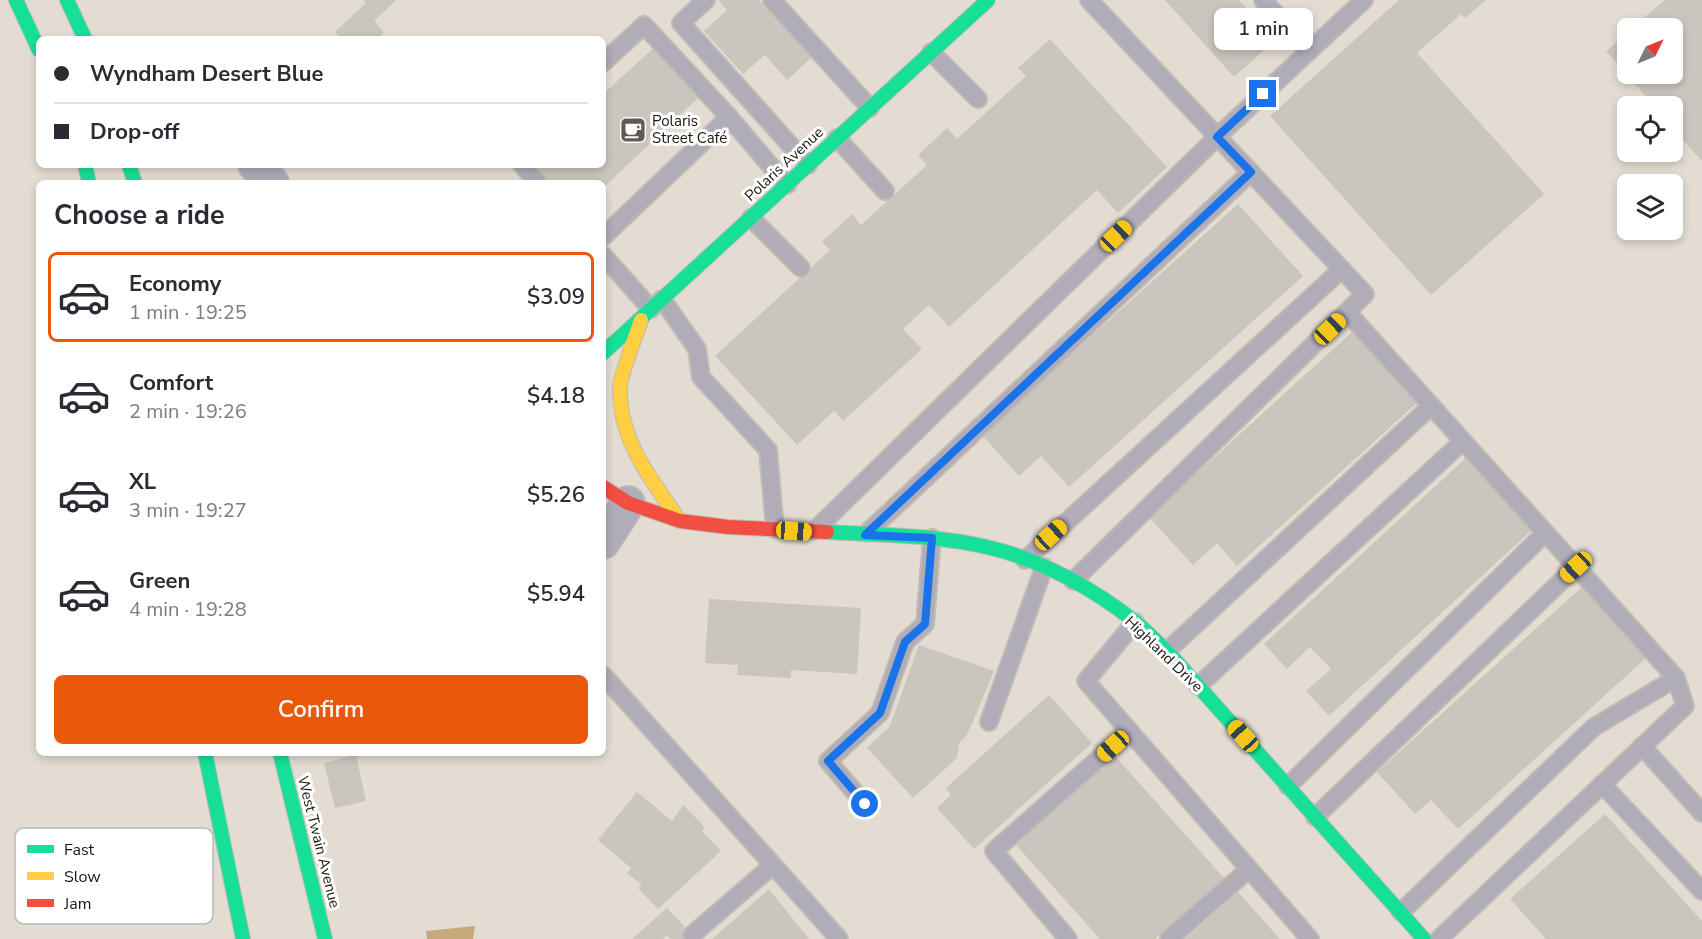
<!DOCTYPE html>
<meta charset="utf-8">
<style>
:root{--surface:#fff;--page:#f7f7f7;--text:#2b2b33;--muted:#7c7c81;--line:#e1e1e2;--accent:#ea580c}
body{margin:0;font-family:"Nunito Sans",sans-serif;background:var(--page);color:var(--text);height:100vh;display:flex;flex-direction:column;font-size:22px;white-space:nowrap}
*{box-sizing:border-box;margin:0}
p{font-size:20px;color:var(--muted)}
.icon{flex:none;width:33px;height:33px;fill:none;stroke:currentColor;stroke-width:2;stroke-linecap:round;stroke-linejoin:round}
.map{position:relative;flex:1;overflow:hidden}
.panel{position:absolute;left:36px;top:180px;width:570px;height:576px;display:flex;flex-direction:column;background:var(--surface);border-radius:9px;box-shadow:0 3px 9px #0003}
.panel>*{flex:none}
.hud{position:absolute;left:36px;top:36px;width:570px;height:132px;border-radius:9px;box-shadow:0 3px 9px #0003;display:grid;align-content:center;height:132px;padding:0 18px;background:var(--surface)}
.needle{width:39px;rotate:47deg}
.fabs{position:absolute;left:1617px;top:18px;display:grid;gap:12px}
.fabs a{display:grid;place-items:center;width:66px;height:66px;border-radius:9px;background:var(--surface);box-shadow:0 3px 9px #0003;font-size:30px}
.end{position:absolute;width:27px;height:27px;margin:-14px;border:8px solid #1a73e8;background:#fff;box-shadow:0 0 0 3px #fff}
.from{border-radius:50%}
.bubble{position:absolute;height:42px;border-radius:9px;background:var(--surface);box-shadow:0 3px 9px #0003;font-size:20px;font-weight:600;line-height:42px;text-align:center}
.car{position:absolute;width:18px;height:36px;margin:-18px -9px;border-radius:8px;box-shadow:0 0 4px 2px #0007;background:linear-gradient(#f5c518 24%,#345 0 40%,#f5c518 0 76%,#345 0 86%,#f5c518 0)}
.hud b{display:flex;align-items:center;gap:21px;height:57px;font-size:22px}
.hud b+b{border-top:2px solid var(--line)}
.hud i{width:15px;height:15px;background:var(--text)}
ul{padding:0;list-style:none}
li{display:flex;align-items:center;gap:18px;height:90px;margin:0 12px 9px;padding:0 6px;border:3px solid transparent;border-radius:9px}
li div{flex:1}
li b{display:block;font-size:22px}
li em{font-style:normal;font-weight:600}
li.selected{border-color:var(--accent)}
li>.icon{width:54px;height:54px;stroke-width:1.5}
h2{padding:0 18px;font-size:27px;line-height:72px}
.action{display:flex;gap:12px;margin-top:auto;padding:12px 18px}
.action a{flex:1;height:69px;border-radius:9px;background:var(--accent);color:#fff;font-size:24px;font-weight:600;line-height:69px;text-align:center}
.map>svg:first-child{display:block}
.water{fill:#c6aa7c}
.building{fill:#cac5bd}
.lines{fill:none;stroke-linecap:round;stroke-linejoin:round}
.lane-casing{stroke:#c1bbb5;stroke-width:20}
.street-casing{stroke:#c1bbb5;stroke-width:36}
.fast-casing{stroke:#c1bbb5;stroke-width:16}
.slow-casing{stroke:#c1bbb5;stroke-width:16}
.jam-casing{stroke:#c1bbb5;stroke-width:16}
.lane{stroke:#b0acb8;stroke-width:16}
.street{stroke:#b0acb8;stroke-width:33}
.fast{stroke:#16e098;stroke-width:14}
.slow{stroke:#ffcf43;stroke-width:14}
.jam{stroke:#f24e42;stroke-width:14}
.route{stroke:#1a73e8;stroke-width:8}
.labels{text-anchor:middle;stroke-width:6;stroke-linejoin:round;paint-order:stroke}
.poi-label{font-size:15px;fill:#191610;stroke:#fff;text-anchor:start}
.street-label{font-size:15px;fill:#191610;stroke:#fff}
.key{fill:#fff;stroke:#bab9b7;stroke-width:1.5}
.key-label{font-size:16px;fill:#191610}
</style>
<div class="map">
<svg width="1702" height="939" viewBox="0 0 1702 939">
<rect width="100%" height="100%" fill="#e3dcd2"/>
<polygon class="water" points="475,926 473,939 427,939 426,931"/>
<g class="building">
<polygon points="363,0 396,0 374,21 384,32 377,39 342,39 335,32 366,3"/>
<polygon points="721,0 759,0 811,58 787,80 765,55 743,74 704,31 727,10 719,1"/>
<polygon points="1165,0 1239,0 1275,40 1234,77"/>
<polygon points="1399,0 1486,0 1465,18 1461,14 1417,53 1544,194 1431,295 1270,116"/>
<polygon points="1665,0 1702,0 1702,161 1672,128 1672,106 1654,106 1606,51 1628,33 1628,74 1672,74 1672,28 1632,28"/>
<polygon points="1050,39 1167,167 1118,213 1097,190 949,327 929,305 903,329 922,349 843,421 834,411 797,445 715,356 830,250 822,242 852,214 861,225 927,165 918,155 947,128 957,139 1026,76 1018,68"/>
<polygon points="657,45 701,95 603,188 603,183 545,183 529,165 603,165 603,94"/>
<polygon points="1238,204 1303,276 1069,487 1041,456 1019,476 982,435"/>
<polygon points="1353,331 1417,403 1237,566 1217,543 1193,565 1149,517"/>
<polygon points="1466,458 1532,530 1329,716 1306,691 1331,669 1310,647 1287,669 1264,644"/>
<polygon points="1583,586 1647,657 1458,829 1431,800 1415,814 1377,772"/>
<polygon points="709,599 861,608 857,674 791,670 791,678 737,675 738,665 705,663"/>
<polygon points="919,645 994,671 967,735 959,743 957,758 913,798 867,748 890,726"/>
<polygon points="1049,695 1092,743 974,849 937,808 951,795 946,788"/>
<polygon points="356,755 366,801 335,808 324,763"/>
<polygon points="1115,756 1224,878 1155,939 1100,939 1016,845"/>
<polygon points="637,792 672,821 683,805 705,827 702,831 721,851 658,909 638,888 642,885 627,873 631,868 598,840"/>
<polygon points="1605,814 1702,921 1702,939 1546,939 1510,899"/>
<polygon points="769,889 809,939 712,939"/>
<polygon points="1238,892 1280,939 1185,939"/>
<polygon points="667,908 696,939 670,939 667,935 663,939 632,939"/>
</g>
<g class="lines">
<defs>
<g id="lane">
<polyline points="706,0 681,23 808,165"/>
<polyline points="772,0 870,108"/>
<polyline points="1263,0 1309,51"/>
<polyline points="931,52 978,99"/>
<polyline points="603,63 644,25 729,117 787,185"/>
<polyline points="837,138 885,191"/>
<polyline points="522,165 538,183"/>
<polyline points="751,218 801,268"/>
<polyline points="603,237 729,117"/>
<polyline points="603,255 651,309"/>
<polyline points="662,299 697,349 701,377 768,450 775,529"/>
<polyline points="1347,312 1676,678 1685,706 1439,939"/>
<polyline points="814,531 1217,137 1364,0"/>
<polyline points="867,533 1251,172"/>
<polyline points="1025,560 1342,269"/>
<polyline points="1073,581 1365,294 1089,0"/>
<polyline points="1135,622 1086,681 1310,939"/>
<polyline points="1166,652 1431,406"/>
<polyline points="603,675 839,939"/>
<polyline points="1198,686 1463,441"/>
<polyline points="989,722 1044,567"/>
<polyline points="1642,746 1702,813"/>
<polyline points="1602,784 1702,891"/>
<polyline points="1288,786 1545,533"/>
<polyline points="865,804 828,761 880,713 905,642 925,624 932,538"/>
<polyline points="1315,817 1576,567"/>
<polyline points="1401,912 1594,727 1676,678"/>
<polyline points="692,935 773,865"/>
<polyline points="1068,939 994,851 1130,731"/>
<polyline points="1169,939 1249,869"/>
</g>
<g id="street">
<polyline points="255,165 272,183"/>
<polyline points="603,542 628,503"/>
</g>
<g id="fast">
<polyline points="16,0 39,50"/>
<polyline points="67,0 85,39"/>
<polyline points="85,165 89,183"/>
<polyline points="129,165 135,183"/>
<polyline points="603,353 988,0"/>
<path d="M827 532C881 535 938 535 991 548 1041 560 1094 589 1134 621 1148 632 1161 646 1174 659L1424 939"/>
<polyline points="205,753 243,939"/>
<polyline points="280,753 325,939"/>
</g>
<path id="slow" d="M641 320C636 336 621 372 620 387 618 439 652 481 680 521"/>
<polyline id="jam" points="603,487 628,503 680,521 728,527 827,532"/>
</defs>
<use href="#lane" class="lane-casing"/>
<use href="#street" class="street-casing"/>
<use href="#fast" class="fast-casing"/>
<use href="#slow" class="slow-casing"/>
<use href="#jam" class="jam-casing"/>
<use href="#lane" class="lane"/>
<use href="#street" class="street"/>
<use href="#fast" class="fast"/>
<use href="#slow" class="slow"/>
<use href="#jam" class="jam"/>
</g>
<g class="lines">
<polyline class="route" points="865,804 828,761 880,713 905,642 925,624 932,538 865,535 1251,172 1217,137 1263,94"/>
</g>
<defs>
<symbol id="cafe-square" viewBox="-11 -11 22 22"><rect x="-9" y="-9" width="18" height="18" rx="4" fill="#605b54" stroke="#fff"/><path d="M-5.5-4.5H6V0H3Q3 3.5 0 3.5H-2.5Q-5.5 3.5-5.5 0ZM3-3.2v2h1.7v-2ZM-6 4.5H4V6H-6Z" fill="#fff"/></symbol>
</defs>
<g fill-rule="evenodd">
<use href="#cafe-square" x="618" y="115" width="30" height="30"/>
</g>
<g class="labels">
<g class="poi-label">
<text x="652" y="126">Polaris<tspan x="652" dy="17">Street Café</tspan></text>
</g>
<g class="street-label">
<text transform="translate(784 164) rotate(-43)" y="5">Polaris Avenue</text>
<text transform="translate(1164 654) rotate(44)" y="5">Highland Drive</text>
<text transform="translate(319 842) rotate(76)" y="5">West Twain Avenue</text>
</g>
</g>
<rect x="15" y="828" width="198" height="96" rx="9" class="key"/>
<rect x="27" y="845" width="27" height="8" fill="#16e098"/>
<rect x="27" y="872" width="27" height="8" fill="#ffcf43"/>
<rect x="27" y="899" width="27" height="8" fill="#f24e42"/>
<g class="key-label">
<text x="64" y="855">Fast</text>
<text x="64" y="882">Slow</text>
<text x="64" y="909">Jam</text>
</g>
</svg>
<div class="fabs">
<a><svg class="needle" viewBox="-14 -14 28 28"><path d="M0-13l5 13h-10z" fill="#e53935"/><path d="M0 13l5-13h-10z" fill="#7c7c81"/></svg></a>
<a><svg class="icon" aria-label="locate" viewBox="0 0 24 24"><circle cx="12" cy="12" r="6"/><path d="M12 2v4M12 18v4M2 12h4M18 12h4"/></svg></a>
<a><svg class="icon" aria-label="layers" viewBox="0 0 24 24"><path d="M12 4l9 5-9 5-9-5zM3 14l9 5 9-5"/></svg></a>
</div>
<i class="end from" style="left:865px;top:804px"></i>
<i class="end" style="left:1263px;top:94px"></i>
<div class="bubble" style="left:1214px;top:8px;width:99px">1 min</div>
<i class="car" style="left:1116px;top:236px;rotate:46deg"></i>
<i class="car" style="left:1330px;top:329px;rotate:46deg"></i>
<i class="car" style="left:794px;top:531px;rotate:94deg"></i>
<i class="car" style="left:1051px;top:535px;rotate:48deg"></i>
<i class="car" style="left:1576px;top:567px;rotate:227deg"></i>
<i class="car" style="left:1243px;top:736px;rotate:318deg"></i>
<i class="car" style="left:1113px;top:746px;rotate:228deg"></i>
<div class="hud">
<b><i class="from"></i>Wyndham Desert Blue</b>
<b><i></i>Drop-off</b>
</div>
<section class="panel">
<h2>Choose a ride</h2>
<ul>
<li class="selected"><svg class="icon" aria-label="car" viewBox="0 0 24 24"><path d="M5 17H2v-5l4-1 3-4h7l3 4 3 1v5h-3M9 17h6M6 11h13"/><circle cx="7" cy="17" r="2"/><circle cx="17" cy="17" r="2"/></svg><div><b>Economy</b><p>1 min · 19:25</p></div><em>$3.09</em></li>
<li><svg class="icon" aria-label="car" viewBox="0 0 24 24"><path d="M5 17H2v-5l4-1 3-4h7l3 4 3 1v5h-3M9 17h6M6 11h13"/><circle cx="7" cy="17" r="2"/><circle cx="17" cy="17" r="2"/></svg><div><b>Comfort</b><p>2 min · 19:26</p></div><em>$4.18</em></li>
<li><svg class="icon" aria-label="car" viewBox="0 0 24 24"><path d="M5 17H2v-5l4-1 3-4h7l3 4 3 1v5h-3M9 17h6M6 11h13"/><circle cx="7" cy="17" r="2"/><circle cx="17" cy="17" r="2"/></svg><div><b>XL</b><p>3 min · 19:27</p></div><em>$5.26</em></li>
<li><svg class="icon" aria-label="car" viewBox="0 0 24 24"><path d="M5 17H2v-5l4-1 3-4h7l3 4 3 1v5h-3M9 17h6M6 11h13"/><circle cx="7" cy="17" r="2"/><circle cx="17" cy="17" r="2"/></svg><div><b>Green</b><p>4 min · 19:28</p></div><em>$5.94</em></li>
</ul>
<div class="action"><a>Confirm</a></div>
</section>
</div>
